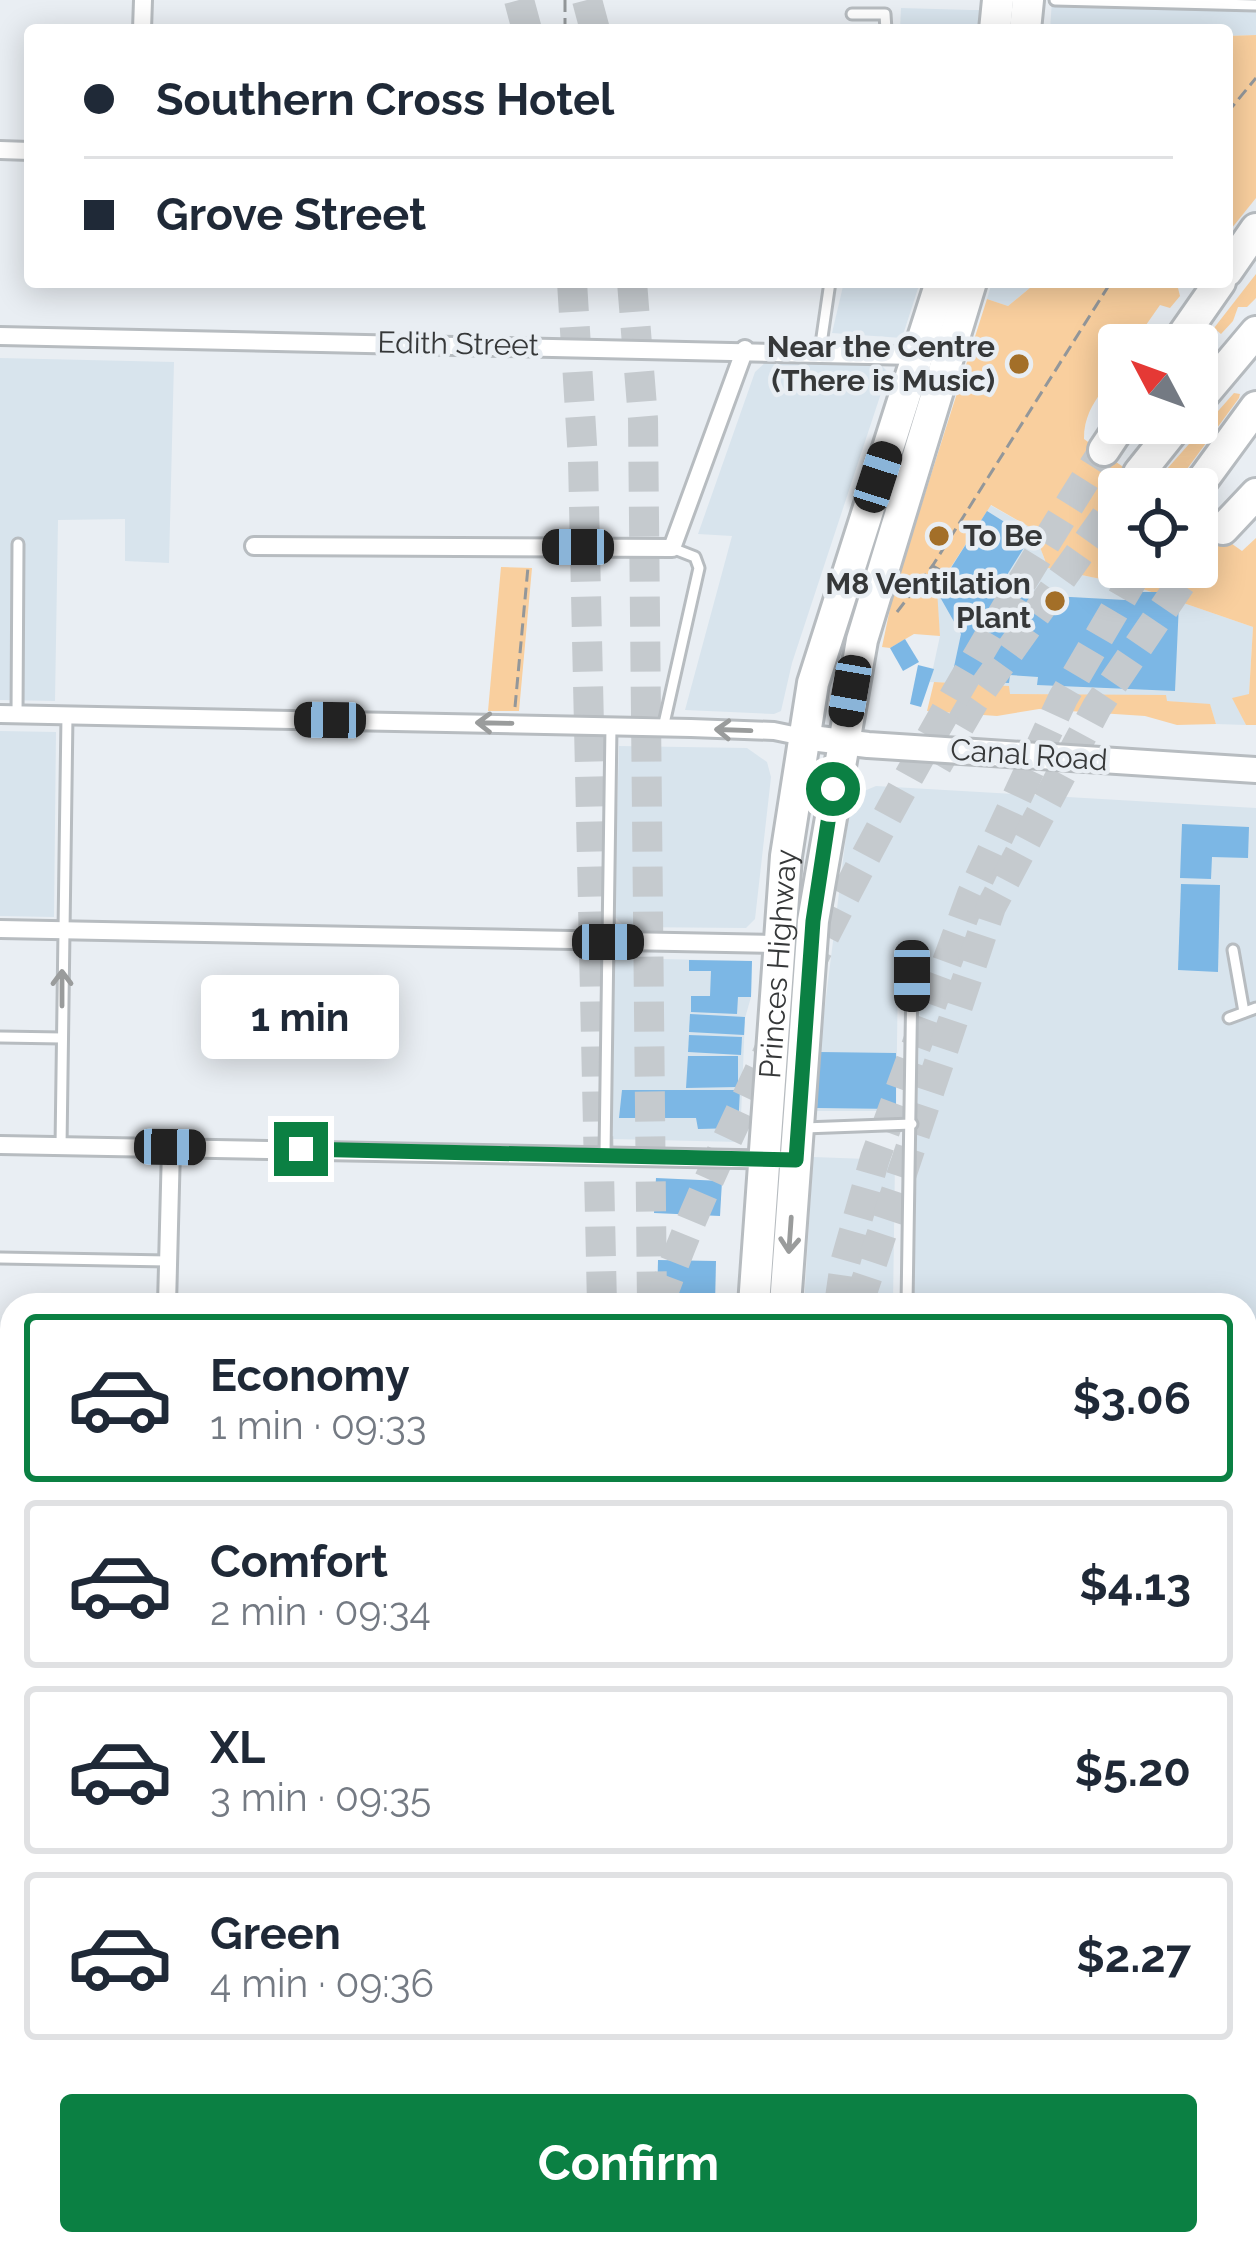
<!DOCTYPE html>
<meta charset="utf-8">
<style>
:root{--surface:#fff;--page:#f2f2f3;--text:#1f2937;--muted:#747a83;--line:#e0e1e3;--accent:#0b8043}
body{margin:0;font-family:Raleway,sans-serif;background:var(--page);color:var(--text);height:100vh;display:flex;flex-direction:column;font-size:45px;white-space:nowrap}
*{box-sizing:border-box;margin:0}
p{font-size:39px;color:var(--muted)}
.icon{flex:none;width:66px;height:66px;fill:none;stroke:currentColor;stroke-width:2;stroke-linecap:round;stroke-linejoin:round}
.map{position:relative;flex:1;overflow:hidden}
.drawer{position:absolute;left:0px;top:1293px;width:1257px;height:963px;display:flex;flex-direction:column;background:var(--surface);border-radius:36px 36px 0 0;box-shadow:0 6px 30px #0003}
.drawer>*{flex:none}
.banner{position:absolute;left:24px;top:24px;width:1209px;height:264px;border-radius:12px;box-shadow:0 6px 30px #0003;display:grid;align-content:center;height:264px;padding:0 60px;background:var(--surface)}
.needle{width:78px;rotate:311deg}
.buttons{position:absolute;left:1098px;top:324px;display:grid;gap:24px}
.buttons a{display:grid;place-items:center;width:120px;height:120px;border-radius:12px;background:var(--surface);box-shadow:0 6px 30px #0003;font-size:60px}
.end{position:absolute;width:54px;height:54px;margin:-27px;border:15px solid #0b8043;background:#fff;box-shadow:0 0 0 6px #fff}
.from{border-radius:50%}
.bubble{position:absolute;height:84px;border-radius:12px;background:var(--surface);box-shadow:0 6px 30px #0003;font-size:39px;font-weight:700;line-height:84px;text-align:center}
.car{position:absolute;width:36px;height:72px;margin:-36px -18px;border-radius:15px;box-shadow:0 0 9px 3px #0007;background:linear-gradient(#222 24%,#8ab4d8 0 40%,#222 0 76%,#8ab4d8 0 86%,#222 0)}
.banner b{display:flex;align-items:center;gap:42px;height:114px;font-size:45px}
.banner b+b{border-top:3px solid var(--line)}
.banner i{width:30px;height:30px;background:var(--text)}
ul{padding:21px 0 0;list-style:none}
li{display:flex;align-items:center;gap:36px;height:168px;margin:0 24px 18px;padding:0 36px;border:6px solid var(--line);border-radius:12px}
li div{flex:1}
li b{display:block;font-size:45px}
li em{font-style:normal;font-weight:700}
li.selected{border-color:var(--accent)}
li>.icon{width:108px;height:108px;stroke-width:1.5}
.primary-button{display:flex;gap:24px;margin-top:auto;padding:24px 60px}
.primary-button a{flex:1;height:138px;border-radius:12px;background:var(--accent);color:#fff;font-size:48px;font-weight:700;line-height:138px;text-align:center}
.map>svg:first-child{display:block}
.built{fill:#d8e4ed}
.green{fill:#f9cf9e}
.building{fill:#7cb7e5}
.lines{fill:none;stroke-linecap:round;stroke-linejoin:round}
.highway-tunnel{stroke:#c5cace;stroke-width:30;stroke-dasharray:30 15;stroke-linecap:butt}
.lane-casing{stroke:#b7bcc0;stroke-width:15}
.street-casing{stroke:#b7bcc0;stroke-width:22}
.secondary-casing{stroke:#b7bcc0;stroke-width:30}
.highway-casing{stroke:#b7bcc0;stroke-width:36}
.path{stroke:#93979a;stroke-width:3;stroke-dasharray:12 6;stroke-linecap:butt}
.lane{stroke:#fff;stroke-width:9}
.street{stroke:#fff;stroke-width:16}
.secondary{stroke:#fff;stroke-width:24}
.highway{stroke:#fff;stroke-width:30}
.oneway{stroke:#9a9c9c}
.route{stroke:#0b8043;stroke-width:15}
.poi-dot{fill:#a36f28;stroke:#e9eef3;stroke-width:4.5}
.labels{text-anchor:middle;stroke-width:9;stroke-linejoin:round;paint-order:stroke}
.street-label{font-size:30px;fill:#363839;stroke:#e9eef3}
.poi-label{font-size:30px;font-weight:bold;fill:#363839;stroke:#e9eef3;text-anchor:end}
</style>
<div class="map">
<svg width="1256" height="2255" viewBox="0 0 1256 2255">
<rect width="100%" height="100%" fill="#e9eef3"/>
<g class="built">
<polygon points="1052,0 1256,0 1256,35 1227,36 1227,30 1050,30"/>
<polygon points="901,8 970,10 980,10 977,30 900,30"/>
<polygon points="844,282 920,282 902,338 832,333"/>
<polygon points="992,282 1037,282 1008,306 987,299"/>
<polygon points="0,358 174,362 169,563 125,561 125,519 58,520 55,701 0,700"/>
<polygon points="767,361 881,365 888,372 792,663 781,711 774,714 685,710 732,536 698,534 755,372"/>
<polygon points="990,505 1033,529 1048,568 1134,586 1253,627 1249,695 1233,699 1246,725 1216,724 1210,705 1166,701 1166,696 1009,694 1008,686 930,682 940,636 936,590"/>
<polygon points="0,731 56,732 54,917 0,916"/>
<polygon points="619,746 747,748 767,762 771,777 755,919 746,928 625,927 614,916"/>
<polygon points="876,786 1256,808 1256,2255 814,2255 814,2244 1245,2244 1245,1305 914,1305 920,974 898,975 896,1111 816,1111 820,1046 850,804 857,794"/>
<polygon points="615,958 752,961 751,997 745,1018 740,1142 612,1139"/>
<polygon points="813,1157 895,1160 893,1305 804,1305"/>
<rect x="588" y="2244" width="149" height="11"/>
</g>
<g class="green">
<polygon points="1256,35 1256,198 1227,234 1227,36"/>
<polygon points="1256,274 1256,298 1247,307 1238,307 1233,321 1221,334 1214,328"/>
<path d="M1037 282H1189L1178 288 1180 296 1170 308 1160 305 1132 345H1119C1119 387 1084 396 1084 439L1154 489H1119V567H1197V519L1242 551 1256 538V725H1246L1232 698 1249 694 1253 627 1134 586 1048 568 1033 529 991 505 949 570 954 574 937 590 940 636 914 634 890 648 882 647 893 594 987 299 1008 306Z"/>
<polygon points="1234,393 1240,394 1239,398 1176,484 1170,485 1159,478"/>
<polygon points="501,567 532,568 519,711 488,711"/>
<polygon points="934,682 1009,686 1010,694 1166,695 1167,701 1210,704 1216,724 1177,725 1145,716 1039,709 997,716 927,711"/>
<polygon points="0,2114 12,2115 12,2244 133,2244 133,2255 0,2255"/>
</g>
<g class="building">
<polygon points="987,511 1030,538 1002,583 1016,594 1125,600 1126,592 1167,592 1166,602 1179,603 1175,691 1037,685 1038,677 1010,675 1009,683 951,681 961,634 936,590 945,577 950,580 954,574 949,571"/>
<polygon points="905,639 919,662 903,671 890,648"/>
<polygon points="918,665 934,669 921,707 910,704"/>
<polygon points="1182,824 1249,827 1248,858 1212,857 1211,879 1180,878"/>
<polygon points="1181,884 1220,885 1218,972 1178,970"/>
<polygon points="689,960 752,961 751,997 738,997 737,1014 691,1012 691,996 710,996 711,971 689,971"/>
<polygon points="690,1014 745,1017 744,1035 689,1032"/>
<polygon points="689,1035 742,1037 741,1055 688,1052"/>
<polygon points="820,1052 896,1053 896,1109 817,1108"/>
<polygon points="688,1056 738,1056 738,1087 686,1088"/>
<polygon points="622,1090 740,1090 738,1128 698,1129 696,1118 619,1118"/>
<polygon points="656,1178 722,1181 720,1216 654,1213"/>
<polygon points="658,1260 716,1261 715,1305 657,1304"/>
<polygon points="971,2244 1078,2244 1078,2255 964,2255"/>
</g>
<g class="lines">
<g class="highway-tunnel">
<polyline points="519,0 527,30"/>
<polyline points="587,0 595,30"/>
<polyline points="572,282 583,460 602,1305"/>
<polyline points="632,282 643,419 652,1305"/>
<polyline points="937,765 974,701 1119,498"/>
<path d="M659 1305C690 1216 731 1131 771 1046 868 839 981 643 1104 450"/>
<polyline points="839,1305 845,1263 875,1158 972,894 1063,698 1140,567"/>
<polyline points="858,1305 991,907 1097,707 1192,567"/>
<polyline points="618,2244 618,2255"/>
<polyline points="663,2244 663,2255"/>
<polyline points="823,2244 824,2255"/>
<polyline points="477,2255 478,2244"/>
</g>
<defs>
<g id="lane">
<polyline points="1055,0 1256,5"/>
<polyline points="852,14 885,14 886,30"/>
<polyline points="820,351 830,282"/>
<polyline points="17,714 18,544"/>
<polyline points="663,728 699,568 695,557 672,548"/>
<polyline points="1233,950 1244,1012"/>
<polyline points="1229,1018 1256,1008"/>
<polyline points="0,1037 62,1038"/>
<polyline points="804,1128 912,1124"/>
<polyline points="61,1147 67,715"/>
<polyline points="605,1154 611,726"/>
<polyline points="0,1258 168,1261"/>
<polyline points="907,1305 912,976"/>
<polyline points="1087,2244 1087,2255"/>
</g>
<g id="street">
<polyline points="142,30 143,0"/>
<polyline points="0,150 30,151"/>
<polyline points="0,336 916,356"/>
<polyline points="254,546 672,548 745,349"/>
<polyline points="0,714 691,728 774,731 803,737"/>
<polyline points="0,929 778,944"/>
<polyline points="0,1145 796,1160"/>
<polyline points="167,1305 171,1147"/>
<polyline points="0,1380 12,1381"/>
<polyline points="0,1616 12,1616"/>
<polyline points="0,1850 12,1850"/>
<polyline points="0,2091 12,2092"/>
<polyline points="149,2255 149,2244"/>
</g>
<polyline id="secondary" points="803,737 868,745 1256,770"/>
<g id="highway">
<polyline points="995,30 998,0"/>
<polyline points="1025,30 1028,0"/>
<polyline points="1227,271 1256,229"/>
<polyline points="1176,345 1220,282"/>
<polyline points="1197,402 1256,332"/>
<polyline points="1104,450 1122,423"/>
<polyline points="1139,473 1179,423"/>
<polyline points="1196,489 1256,407"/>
<polyline points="1223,529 1256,494"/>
<path id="s1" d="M754 1305 786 856 813 683 941 282"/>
<polyline points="785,1305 813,921 862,640 971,282"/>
<polyline points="760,2244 760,2255"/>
<polyline points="789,2244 789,2255"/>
</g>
</defs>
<use href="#lane" class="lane-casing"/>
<use href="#street" class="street-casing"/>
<use href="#secondary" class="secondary-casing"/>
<use href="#highway" class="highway-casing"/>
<g class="path">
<polyline points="565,30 565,0"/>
<polyline points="1227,113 1256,78"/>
<polyline points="933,566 952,577"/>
<polyline points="897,612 933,565 1111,282"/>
<polyline points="515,707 528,567"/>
<polyline points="54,2255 62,2244"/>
</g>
<use href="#lane" class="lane"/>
<use href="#street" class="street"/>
<use href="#secondary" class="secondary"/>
<use href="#highway" class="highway"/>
</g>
<defs><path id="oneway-shaft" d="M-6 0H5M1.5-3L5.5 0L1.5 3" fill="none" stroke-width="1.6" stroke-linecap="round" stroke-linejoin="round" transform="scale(3)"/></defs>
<g class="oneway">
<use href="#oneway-shaft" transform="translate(494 723) rotate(-179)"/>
<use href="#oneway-shaft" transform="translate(733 730) rotate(-178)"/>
<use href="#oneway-shaft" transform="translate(62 988) rotate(-90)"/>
<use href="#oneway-shaft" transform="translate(790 1235) rotate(94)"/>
</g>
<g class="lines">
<polyline class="route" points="301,1149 796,1160 813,921 833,789"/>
</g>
<g class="poi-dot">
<circle cx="1019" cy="364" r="12"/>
<circle cx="939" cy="536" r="12"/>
<circle cx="1055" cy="601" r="12"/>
</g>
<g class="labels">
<g class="street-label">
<text transform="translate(458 344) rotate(1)" y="10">Edith Street</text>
<text transform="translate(1029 755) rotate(4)" y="10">Canal Road</text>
<text dy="10" stroke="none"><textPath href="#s1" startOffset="342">Princes Highway</textPath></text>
</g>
<g class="poi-label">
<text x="995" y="357">Near the Centre<tspan x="995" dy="34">(There is Music)</tspan></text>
<text x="963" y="546" text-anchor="start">To Be</text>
<text x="1031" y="594">M8 Ventilation<tspan x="1031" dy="34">Plant</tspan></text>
</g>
</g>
</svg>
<div class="buttons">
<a><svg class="needle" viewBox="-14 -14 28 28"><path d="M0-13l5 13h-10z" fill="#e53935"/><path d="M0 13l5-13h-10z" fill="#747a83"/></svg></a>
<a><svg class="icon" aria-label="locate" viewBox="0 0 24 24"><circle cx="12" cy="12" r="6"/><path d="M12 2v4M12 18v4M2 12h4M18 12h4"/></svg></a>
</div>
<i class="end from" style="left:833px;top:789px"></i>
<i class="end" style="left:301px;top:1149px"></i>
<div class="bubble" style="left:201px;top:975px;width:198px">1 min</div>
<i class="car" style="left:878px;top:477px;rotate:18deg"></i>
<i class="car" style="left:578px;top:547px;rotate:270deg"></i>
<i class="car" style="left:850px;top:691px;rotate:190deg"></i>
<i class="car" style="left:330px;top:720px;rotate:271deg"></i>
<i class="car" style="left:608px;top:942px;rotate:90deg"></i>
<i class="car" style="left:912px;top:976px;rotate:180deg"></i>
<i class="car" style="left:170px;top:1147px;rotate:91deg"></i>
<div class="banner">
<b><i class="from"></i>Southern Cross Hotel</b>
<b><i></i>Grove Street</b>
</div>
<section class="drawer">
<ul>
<li class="selected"><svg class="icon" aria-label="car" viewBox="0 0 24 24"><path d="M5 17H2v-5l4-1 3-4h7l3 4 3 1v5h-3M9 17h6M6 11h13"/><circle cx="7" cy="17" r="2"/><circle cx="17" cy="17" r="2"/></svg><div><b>Economy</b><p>1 min · 09:33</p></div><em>$3.06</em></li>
<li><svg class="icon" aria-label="car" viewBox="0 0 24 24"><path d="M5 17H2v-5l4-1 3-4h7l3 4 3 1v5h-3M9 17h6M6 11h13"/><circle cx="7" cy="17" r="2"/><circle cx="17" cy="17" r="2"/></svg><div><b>Comfort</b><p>2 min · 09:34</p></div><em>$4.13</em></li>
<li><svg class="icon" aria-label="car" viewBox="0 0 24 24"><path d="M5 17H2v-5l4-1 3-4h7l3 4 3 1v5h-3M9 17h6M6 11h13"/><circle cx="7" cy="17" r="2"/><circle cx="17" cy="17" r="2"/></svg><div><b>XL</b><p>3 min · 09:35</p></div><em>$5.20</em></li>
<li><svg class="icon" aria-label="car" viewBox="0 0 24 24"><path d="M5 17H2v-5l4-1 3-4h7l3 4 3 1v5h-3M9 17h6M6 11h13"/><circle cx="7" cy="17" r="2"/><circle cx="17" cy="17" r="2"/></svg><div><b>Green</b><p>4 min · 09:36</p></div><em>$2.27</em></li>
</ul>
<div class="primary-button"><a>Confirm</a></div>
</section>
</div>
